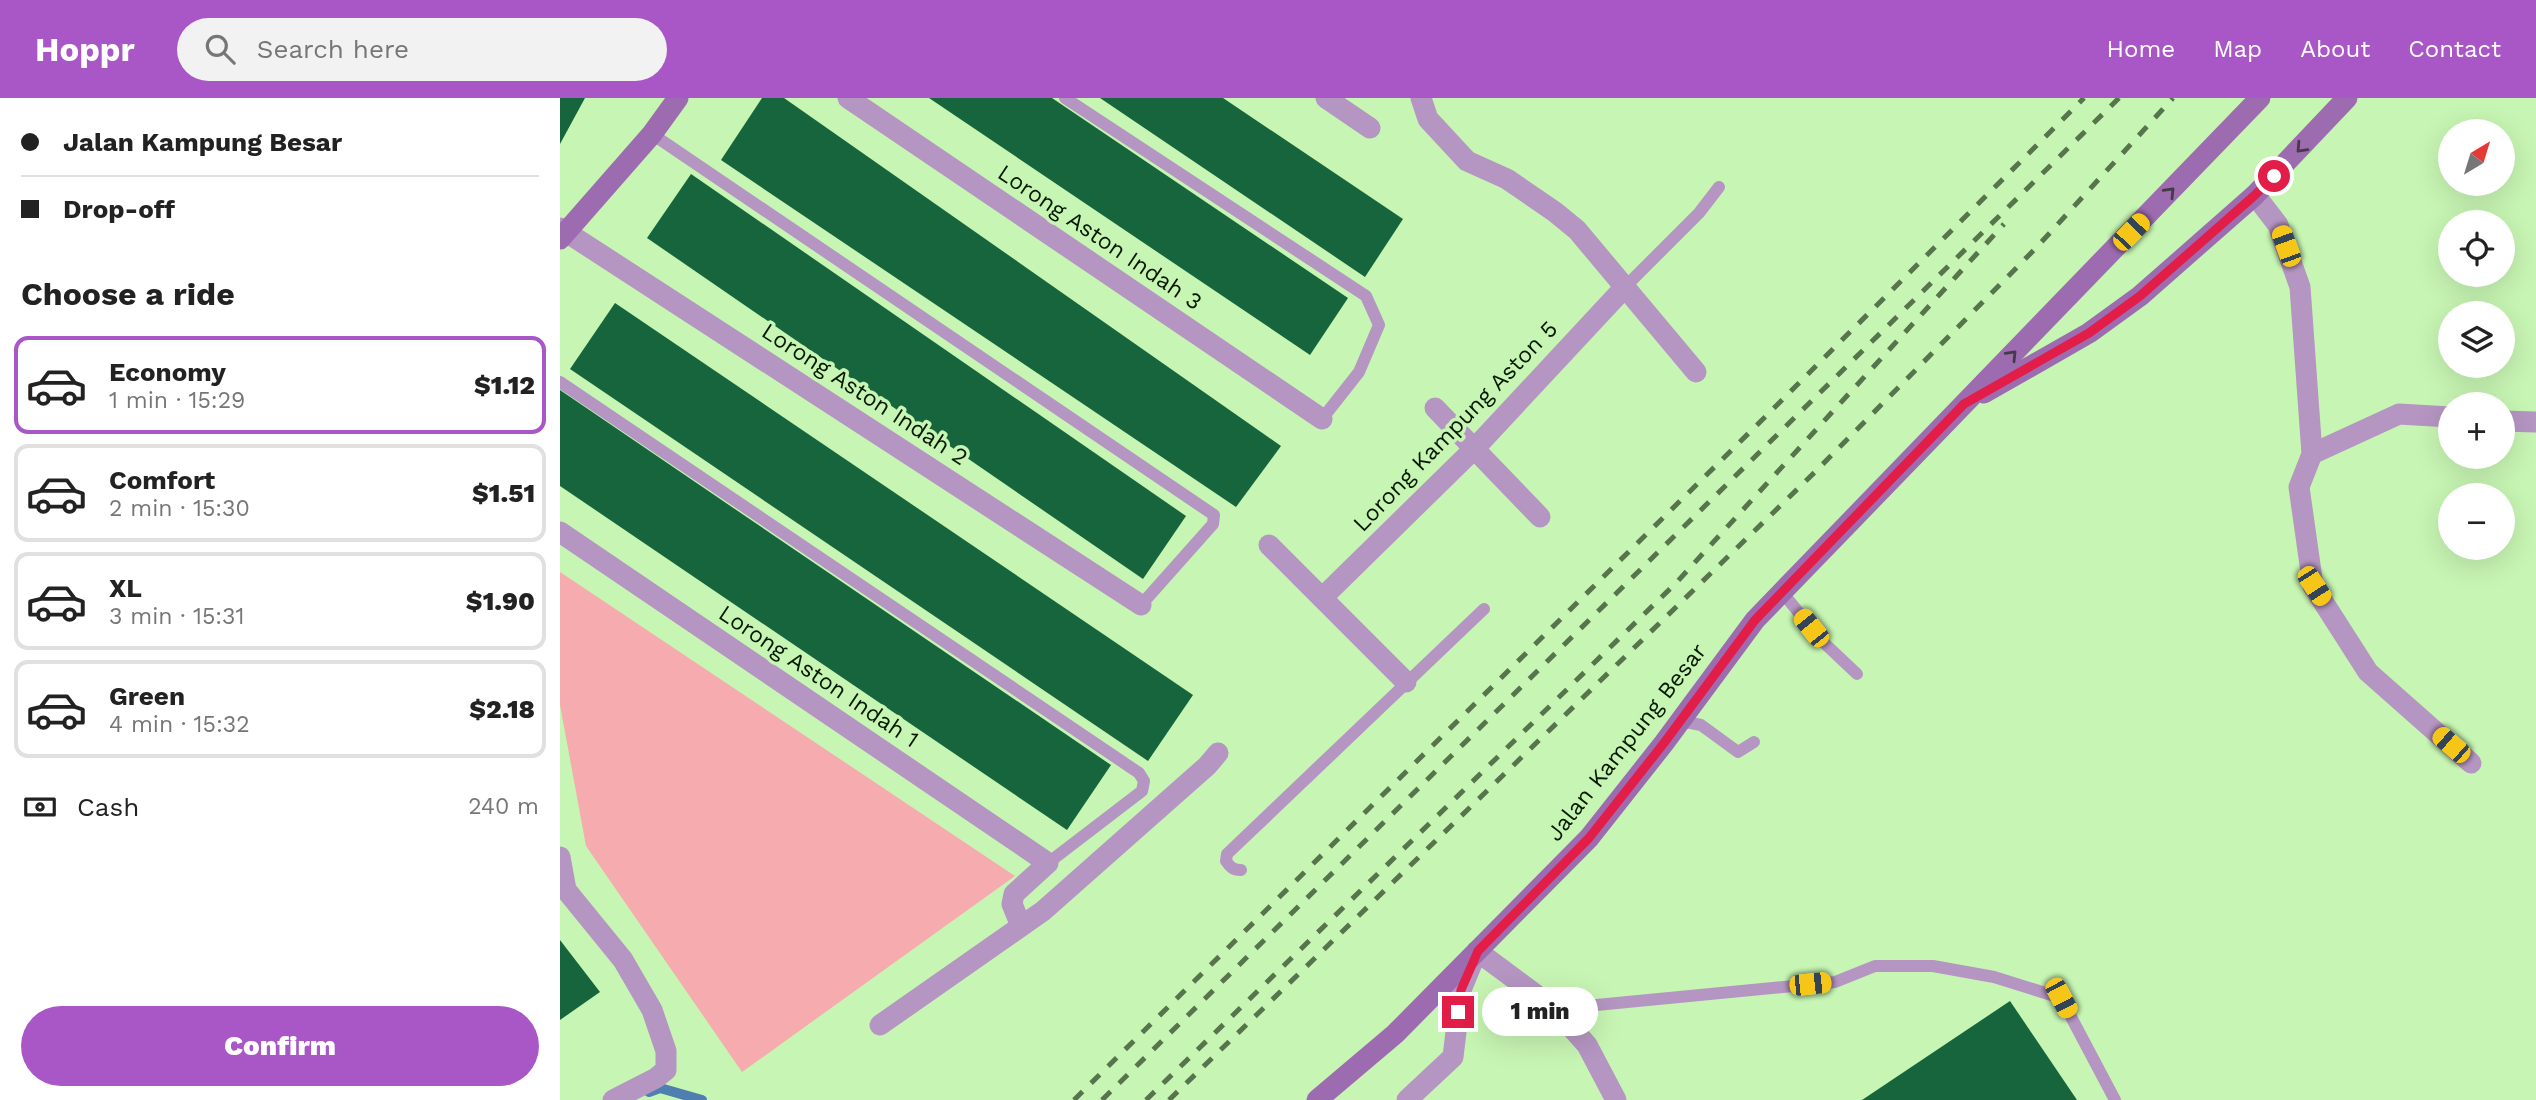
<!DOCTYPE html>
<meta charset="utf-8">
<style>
:root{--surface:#fff;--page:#f2f2f2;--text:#222;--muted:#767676;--line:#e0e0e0;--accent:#a957c7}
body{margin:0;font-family:"Work Sans",sans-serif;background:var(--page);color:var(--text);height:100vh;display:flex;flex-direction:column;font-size:26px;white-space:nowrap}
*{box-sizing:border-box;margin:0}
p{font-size:23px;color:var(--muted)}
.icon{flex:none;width:38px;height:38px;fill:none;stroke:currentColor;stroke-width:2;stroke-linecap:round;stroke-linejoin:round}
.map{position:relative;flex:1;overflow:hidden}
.sheet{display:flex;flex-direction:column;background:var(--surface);width:560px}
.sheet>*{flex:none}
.hud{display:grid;align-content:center;height:154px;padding:0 21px;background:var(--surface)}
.needle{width:46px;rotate:38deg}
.controls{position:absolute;left:1878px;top:21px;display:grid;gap:14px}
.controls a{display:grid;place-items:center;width:77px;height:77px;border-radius:50%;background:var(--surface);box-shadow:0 7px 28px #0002;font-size:35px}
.end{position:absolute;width:32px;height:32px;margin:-16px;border:9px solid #e11d48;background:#fff;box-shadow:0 0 0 4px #fff}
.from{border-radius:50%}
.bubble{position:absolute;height:49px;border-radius:24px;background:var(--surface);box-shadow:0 7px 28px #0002;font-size:23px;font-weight:800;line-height:49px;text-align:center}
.car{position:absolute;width:21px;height:42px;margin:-21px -10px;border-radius:9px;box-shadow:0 0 5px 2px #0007;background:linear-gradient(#f5c518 24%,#345 0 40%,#f5c518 0 76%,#345 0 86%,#f5c518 0)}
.hud b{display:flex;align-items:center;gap:24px;height:66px;font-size:26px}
.hud b+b{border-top:2px solid var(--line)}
.hud i{width:18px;height:18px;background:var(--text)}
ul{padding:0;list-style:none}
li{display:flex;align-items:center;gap:21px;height:98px;margin:0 14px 10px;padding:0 7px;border:4px solid var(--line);border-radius:14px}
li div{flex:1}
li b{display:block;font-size:26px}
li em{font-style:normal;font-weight:800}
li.current{border-color:var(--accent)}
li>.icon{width:63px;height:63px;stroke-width:1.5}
h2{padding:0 21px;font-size:32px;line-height:84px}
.pay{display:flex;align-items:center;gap:18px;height:77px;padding:0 21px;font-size:26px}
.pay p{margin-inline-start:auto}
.primary-button{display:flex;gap:14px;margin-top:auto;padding:14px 21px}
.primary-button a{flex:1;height:80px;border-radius:42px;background:var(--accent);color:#fff;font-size:28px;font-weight:800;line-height:80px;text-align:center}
header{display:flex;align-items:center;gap:42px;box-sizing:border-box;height:98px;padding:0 35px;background:var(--accent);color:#fff}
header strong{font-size:33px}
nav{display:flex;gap:38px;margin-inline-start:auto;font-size:24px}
.search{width:490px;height:63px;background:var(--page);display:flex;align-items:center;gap:18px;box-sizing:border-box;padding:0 24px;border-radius:38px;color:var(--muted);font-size:26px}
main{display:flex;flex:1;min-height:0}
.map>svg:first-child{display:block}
.green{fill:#f6acaf}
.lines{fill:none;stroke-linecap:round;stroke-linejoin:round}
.stream{stroke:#4f7eb0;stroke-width:10}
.building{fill:#16653d}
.lane{stroke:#b595c2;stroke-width:12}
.street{stroke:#b595c2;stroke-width:21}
.secondary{stroke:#9d6cb0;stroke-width:21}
.rail{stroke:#57744c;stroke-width:5;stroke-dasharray:12 12;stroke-linecap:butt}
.oneway{stroke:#443a48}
.route{stroke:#e11d48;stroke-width:9}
.labels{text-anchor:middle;stroke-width:7;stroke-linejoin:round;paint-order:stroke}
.street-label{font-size:23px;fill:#081802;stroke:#c7f5b3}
</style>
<header>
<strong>Hoppr</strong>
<div class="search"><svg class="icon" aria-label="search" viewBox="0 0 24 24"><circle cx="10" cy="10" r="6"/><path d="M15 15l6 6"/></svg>Search here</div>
<nav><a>Home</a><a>Map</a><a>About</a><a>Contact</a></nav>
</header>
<main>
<section class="sheet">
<div class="hud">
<b><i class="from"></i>Jalan Kampung Besar</b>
<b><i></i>Drop-off</b>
</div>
<h2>Choose a ride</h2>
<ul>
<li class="current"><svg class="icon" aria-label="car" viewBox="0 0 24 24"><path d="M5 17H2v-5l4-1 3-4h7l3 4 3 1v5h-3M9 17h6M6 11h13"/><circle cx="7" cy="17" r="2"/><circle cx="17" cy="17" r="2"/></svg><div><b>Economy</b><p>1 min · 15:29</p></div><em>$1.12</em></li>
<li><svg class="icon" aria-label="car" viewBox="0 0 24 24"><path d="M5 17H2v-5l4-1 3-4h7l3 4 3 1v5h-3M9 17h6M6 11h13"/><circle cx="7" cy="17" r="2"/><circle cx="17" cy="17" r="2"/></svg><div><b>Comfort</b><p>2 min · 15:30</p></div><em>$1.51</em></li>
<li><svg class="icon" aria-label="car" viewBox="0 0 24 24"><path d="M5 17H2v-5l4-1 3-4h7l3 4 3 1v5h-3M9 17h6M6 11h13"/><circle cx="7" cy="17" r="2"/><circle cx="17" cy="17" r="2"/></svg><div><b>XL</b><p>3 min · 15:31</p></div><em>$1.90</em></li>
<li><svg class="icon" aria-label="car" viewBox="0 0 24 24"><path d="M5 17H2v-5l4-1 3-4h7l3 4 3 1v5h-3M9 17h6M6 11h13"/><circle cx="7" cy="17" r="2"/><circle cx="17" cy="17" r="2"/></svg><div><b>Green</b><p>4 min · 15:32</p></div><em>$2.18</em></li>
</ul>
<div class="pay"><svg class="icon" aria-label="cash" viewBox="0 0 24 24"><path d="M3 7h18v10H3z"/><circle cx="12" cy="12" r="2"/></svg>Cash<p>240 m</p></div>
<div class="primary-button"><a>Confirm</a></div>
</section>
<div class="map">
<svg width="1976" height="1002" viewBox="0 0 1976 1002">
<rect width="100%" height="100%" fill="#c7f5b3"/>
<polygon class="green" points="0,474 455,778 182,974 26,748 0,607"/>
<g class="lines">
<polyline class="stream" points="89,994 100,990 142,1002"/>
</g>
<g class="building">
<polygon points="0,0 25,0 0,46"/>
<polygon points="202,0 224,0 721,348 676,409 161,62"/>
<polygon points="369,0 492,0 788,200 750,257"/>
<polygon points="540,0 663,0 843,121 805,179"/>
<polygon points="131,76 626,418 583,481 87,140"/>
<polygon points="55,205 633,597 588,663 10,271"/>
<polygon points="0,292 551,667 507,732 0,388"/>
<polygon points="0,842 40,894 0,922"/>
<polygon points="1450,903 1517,1002 1302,1002"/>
</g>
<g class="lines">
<g class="lane">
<polyline points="505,0 806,198 819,227 799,274 762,321"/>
<polyline points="92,36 654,417 653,426 581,507"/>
<polyline points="1064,190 1139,115 1159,89"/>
<polyline points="0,284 579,675 584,683 582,693 488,765"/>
<polyline points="1222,494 1261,542 1297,576"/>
<polyline points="1121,623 1141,627 1178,654 1194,644"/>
<path d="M681 772C673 772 670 769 666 763L667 756 924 511"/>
<polyline points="995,911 1275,884 1315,868 1373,868 1434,879 1501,900 1555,1002"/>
</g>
<g class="street">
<polyline points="288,0 762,321"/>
<polyline points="766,0 810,30"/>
<polyline points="861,0 868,21 907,63 947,81 995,114 1017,132 1136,274"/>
<polyline points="1695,97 1718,127 1740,189 1752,356 1739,389 1753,488 1808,574 1911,665"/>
<polyline points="0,130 581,507"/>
<polyline points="875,310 980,419"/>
<polyline points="1942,323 1976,324"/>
<polyline points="1752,356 1839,316 1890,319"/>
<polyline points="0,434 488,765 454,796 452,806 461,828"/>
<polyline points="709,447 846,584"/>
<polyline points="762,500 915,350 1064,190"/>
<polyline points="0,759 6,792 63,862 92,912 106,953 106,972 96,980 53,1002"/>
<polyline points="320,927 483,813 647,668 658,655"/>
<polyline points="847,1002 893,959 901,892 917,853 995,911 1027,947 1056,1002"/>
</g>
<g class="secondary">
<polyline points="0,141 92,36 118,0"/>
<polyline points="1424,295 1529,235 1580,198 1695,97 1787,0"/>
<polyline points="757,1002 835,936 1029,740 1104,645 1195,522 1700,0"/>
</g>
<g class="rail">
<polyline points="514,1002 1199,325 1524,0"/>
<polyline points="542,1002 1559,0"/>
<polyline points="586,1002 1116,485 1444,126"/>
<polyline points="609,1002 1255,374 1476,150 1613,0"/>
</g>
</g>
<defs><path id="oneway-chevron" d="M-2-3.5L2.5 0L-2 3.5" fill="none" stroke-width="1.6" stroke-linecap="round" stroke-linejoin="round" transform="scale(1.75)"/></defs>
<g class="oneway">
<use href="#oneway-chevron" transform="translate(1741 50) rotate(133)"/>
<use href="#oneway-chevron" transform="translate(1610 94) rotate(-46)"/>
<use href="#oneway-chevron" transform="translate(1452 257) rotate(-46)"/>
</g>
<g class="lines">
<polyline class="route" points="898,914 901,892 918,853 1029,740 1104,645 1195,522 1404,306 1529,235 1580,198 1695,97 1714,78"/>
</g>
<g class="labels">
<g class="street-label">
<text transform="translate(540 139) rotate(34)" y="8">Lorong Aston Indah 3</text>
<text transform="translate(305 296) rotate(33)" y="8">Lorong Aston Indah 2</text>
<text transform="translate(895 328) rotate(-46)" y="8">Lorong Kampung Aston 5</text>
<text transform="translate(259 578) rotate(34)" y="8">Lorong Aston Indah 1</text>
<text transform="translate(1066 644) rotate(-52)" y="8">Jalan Kampung Besar</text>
</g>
</g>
</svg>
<div class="controls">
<a><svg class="needle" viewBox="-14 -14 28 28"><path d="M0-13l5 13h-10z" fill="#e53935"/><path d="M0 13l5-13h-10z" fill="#767676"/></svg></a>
<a><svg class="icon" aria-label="locate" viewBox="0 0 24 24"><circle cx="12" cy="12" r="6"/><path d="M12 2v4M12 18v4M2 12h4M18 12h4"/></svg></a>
<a><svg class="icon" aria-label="layers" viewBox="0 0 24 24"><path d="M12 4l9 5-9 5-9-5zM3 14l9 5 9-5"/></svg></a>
<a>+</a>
<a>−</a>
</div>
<i class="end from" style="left:1714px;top:78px"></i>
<i class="end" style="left:898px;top:914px"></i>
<div class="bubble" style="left:922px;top:889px;width:116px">1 min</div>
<i class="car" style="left:1571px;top:134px;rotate:44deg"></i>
<i class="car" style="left:1726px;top:148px;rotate:340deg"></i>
<i class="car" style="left:1754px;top:488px;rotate:147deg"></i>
<i class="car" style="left:1251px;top:530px;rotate:321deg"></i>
<i class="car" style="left:1891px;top:647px;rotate:311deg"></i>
<i class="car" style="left:1250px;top:886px;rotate:84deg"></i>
<i class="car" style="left:1501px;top:900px;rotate:152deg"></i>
</div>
</main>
